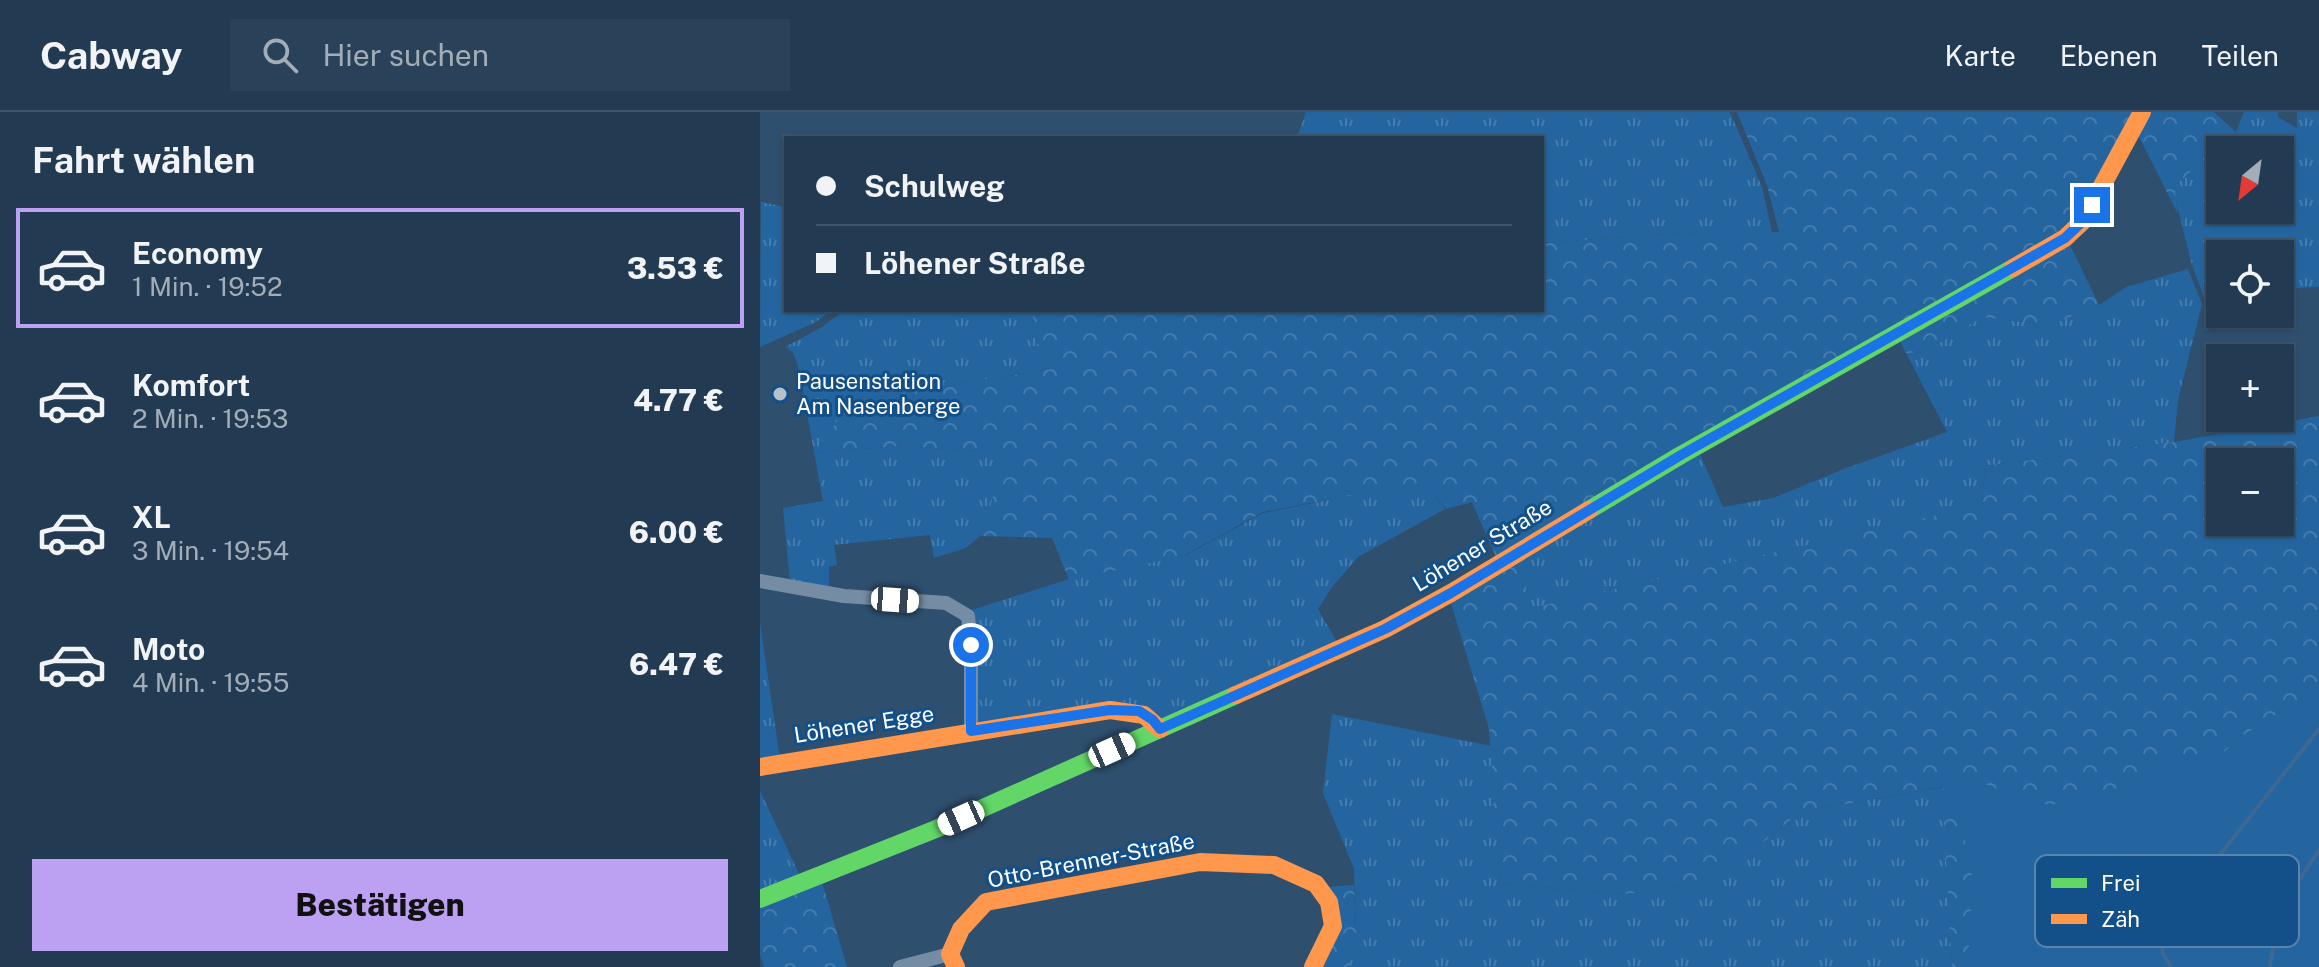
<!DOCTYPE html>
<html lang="de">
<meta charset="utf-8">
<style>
:root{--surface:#223b52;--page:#2a4259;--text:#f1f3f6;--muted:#a2adb8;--line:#3f5569;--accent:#bca0f2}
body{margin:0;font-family:"Public Sans",sans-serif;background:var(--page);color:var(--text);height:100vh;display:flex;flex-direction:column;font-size:30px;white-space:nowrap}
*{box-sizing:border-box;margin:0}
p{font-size:26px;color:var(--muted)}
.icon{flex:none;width:44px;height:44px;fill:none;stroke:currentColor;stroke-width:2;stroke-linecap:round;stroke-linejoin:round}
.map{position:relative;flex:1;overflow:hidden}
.sheet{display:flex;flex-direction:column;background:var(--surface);width:760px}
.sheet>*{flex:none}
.banner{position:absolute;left:24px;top:24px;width:760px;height:176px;border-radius:0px;box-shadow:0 2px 6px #0004,0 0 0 2px var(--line);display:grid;align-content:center;height:176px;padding:0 32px;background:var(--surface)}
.needle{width:52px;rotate:209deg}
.fabs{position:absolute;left:1446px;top:24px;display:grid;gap:16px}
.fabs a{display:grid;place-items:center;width:88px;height:88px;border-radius:0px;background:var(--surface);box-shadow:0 2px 6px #0004,0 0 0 2px var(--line);font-size:40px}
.end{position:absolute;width:36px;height:36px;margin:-18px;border:10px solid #1a73e8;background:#fff;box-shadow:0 0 0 4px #fff}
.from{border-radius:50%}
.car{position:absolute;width:24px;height:48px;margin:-24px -12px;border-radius:10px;box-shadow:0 0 6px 2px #0007;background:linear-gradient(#fff 24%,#345 0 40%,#fff 0 76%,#345 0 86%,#fff 0)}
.banner b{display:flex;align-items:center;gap:28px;height:76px;font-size:30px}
.banner b+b{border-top:2px solid var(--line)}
.banner i{width:20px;height:20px;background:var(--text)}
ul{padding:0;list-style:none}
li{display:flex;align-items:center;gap:24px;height:120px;margin:0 16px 12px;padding:0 16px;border:4px solid transparent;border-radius:0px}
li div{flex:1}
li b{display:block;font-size:30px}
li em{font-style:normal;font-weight:800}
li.on{border-color:var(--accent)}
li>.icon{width:72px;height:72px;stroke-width:1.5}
h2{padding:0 32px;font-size:36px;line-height:96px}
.action{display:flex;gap:16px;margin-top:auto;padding:16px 32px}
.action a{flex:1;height:92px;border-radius:0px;background:var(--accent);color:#111;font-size:32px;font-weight:800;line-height:92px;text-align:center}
header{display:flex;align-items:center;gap:48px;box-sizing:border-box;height:112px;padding:0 40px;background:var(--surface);border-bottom:2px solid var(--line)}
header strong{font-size:38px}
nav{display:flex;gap:44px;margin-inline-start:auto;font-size:28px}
.search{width:560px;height:72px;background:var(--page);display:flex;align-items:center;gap:20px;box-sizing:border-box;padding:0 28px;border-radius:0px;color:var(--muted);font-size:30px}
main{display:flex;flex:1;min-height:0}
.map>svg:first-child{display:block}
.grass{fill:url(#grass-tufts);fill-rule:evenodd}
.forest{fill:url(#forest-crowns);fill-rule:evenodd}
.green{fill:#2465a0}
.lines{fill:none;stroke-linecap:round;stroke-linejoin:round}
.stream{stroke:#3c6891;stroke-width:4}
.street{stroke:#758da4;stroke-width:14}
.fast{stroke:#63d668;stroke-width:18}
.slow{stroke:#ff974d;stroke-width:18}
.route{stroke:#1a73e8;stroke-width:10}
.poi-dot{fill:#b6c1cc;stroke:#135089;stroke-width:3}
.labels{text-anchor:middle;stroke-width:6;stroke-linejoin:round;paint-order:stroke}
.poi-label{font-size:22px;fill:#fff;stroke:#135089;text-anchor:start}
.street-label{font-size:22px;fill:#fff;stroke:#135089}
.key{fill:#135089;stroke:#5a84ac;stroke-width:2}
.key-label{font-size:22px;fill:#fff}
</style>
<header>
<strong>Cabway</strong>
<div class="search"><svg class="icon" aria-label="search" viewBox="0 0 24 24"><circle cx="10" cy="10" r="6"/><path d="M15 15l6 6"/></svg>Hier suchen</div>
<nav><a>Karte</a><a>Ebenen</a><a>Teilen</a></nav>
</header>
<main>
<section class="sheet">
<h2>Fahrt wählen</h2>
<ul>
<li class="on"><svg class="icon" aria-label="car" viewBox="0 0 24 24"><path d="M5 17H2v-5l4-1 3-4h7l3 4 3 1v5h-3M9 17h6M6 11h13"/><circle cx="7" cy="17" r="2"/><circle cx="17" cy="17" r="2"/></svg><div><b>Economy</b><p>1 Min. · 19:52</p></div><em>3.53 €</em></li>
<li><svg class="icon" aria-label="car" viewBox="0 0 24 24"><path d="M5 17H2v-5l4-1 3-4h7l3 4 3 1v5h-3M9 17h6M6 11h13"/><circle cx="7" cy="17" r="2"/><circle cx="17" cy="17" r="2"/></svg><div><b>Komfort</b><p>2 Min. · 19:53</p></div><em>4.77 €</em></li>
<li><svg class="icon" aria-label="car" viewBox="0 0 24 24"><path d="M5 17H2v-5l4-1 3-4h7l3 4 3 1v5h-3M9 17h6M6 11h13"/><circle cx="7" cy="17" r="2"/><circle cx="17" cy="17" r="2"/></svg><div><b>XL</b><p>3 Min. · 19:54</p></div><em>6.00 €</em></li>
<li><svg class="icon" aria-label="car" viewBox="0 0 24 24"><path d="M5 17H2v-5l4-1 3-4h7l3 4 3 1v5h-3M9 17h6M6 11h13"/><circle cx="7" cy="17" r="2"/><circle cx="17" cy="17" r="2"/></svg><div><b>Moto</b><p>4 Min. · 19:55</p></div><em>6.47 €</em></li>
</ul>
<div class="action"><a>Bestätigen</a></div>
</section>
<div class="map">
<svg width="1559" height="855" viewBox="0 0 1559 855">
<defs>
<pattern id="grass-tufts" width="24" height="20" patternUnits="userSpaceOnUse" patternTransform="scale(2)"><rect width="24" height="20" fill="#2465a0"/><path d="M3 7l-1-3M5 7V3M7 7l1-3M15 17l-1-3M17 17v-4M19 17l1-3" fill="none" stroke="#457cae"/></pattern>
<pattern id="forest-crowns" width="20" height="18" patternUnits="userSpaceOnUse" patternTransform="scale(2)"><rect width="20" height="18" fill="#2465a0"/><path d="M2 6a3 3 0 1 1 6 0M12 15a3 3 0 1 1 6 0" fill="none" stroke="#457cae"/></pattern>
</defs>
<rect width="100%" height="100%" fill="#2e4f6e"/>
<g class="grass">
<polygon points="546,0 970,0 1002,75 1012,120 937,120 782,131 782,26 537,26"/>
<path d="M1484 0H1518V5L1537 16V0H1559V175L1538 176 1520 183V142H1460V190L1446 191 1431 150 1414 80 1419 70 1476 20ZM1460 38H1520V98H1460Z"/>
<polygon points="1,90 26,95 26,198 72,198 56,210 0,235"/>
<polygon points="1428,157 1442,192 1418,288 1414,330 1225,354 1222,393 766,498 765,444 939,340 963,395 1013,386 1084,357 1187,320 1146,241 1164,240 1222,205 1272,211 1280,217 1339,193 1366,175"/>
<polygon points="85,198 273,198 272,220 292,257 91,289 56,340 144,334 249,341 220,424 206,436 174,446 170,423 74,433 77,453 69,455 69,480 30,470 23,396 63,389 39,257 33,240 25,235 62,215"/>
<polygon points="663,369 685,397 598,445 572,475 558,497 577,530 401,607 392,601 214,614 209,499 309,467 426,443 503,401"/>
<polygon points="0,511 20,647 0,652"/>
<polygon points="572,602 731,634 740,772 869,782 938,772 977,752 1040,700 1183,675 1192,855 589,855 596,819 594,757 563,681"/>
<polygon points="0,679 40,764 0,780"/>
</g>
<g class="forest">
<polygon points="977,0 1374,0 1321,103 1303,122 736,445 712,390 686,397 663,370 503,400 423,444 309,468 292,426 220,424 248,341 144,334 55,340 91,289 292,257 272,220 273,198 782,198 782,131 937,120 1019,120 1007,73"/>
<polygon points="1388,0 1454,0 1476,20 1419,70 1415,80 1418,102 1376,19"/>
<polygon points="1308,129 1339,193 1280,217 1272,211 1222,205 1164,240 1146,241 1139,227"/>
<path d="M1559 304V621L1435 855H1192L1182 675 1040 700 977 752 938 772 869 782 740 772 729 617 690 488 765 444 767 497 1222 393 1225 354 1414 330ZM1460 350H1520V410H1460Z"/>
<polygon points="62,770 87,855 4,855 0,843 0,793"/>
<polygon points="594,773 596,819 589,855 561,855 568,775"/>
</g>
<polygon class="green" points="1559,587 1559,855 1208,855 1212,766 1204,723 1182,673 1196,667 1221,670 1265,689 1290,693 1344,683 1375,667 1414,651 1458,645 1482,624 1511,605 1538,591"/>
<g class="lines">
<g class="stream">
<polyline points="1411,855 1403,842 1400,819 1559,617"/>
<polyline points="1510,855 1514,829 1523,811 1526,788 1559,738"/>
</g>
<g class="street">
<polyline points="0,469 84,484 186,491 208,504 211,533 211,619"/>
<polyline points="140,855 190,842"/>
</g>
<g class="fast">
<polyline points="829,398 921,343 1253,156"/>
<polyline points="0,787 176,717 476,583"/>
</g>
<g class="slow">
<polyline points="1253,156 1305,126 1323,109 1382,0"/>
<polyline points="476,583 625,517 691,481 829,398"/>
<polyline points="0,655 350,598 384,603 400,617"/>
<polyline points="196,855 190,842 201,817 226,790 440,750 514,753 556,772 569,790 573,814 553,855"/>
</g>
</g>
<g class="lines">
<polyline class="route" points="211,533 211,619 350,598 379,599 393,608 400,617 625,517 691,481 921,343 1305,126 1323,109 1332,93"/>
</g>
<circle class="poi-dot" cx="20" cy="282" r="8"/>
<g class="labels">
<g class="poi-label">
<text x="36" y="277">Pausenstation<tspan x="36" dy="25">Am Nasenberge</tspan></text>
</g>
<g class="street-label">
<text transform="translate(722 433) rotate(-31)" y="8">Löhener Straße</text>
<text transform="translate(104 612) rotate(-9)" y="8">Löhener Egge</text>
<text transform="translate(331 748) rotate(-11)" y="8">Otto-Brenner-Straße</text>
</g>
</g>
<rect x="1275" y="743" width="264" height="92" rx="12" class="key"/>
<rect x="1291" y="766" width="36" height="10" fill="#63d668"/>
<rect x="1291" y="802" width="36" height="10" fill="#ff974d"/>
<g class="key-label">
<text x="1341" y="779">Frei</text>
<text x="1341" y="815">Zäh</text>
</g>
</svg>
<div class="fabs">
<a><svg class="needle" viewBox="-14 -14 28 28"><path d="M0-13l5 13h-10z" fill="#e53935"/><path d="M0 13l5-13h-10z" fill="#a2adb8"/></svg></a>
<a><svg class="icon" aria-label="locate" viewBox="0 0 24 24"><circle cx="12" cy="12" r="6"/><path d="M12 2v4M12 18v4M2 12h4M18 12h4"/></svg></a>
<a>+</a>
<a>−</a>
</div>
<i class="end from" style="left:211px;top:533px"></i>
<i class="end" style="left:1332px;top:93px"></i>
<i class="car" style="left:135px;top:488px;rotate:94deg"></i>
<i class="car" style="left:352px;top:638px;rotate:66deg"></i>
<i class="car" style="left:201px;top:706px;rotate:246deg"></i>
<div class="banner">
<b><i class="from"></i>Schulweg</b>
<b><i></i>Löhener Straße</b>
</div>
</div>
</main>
